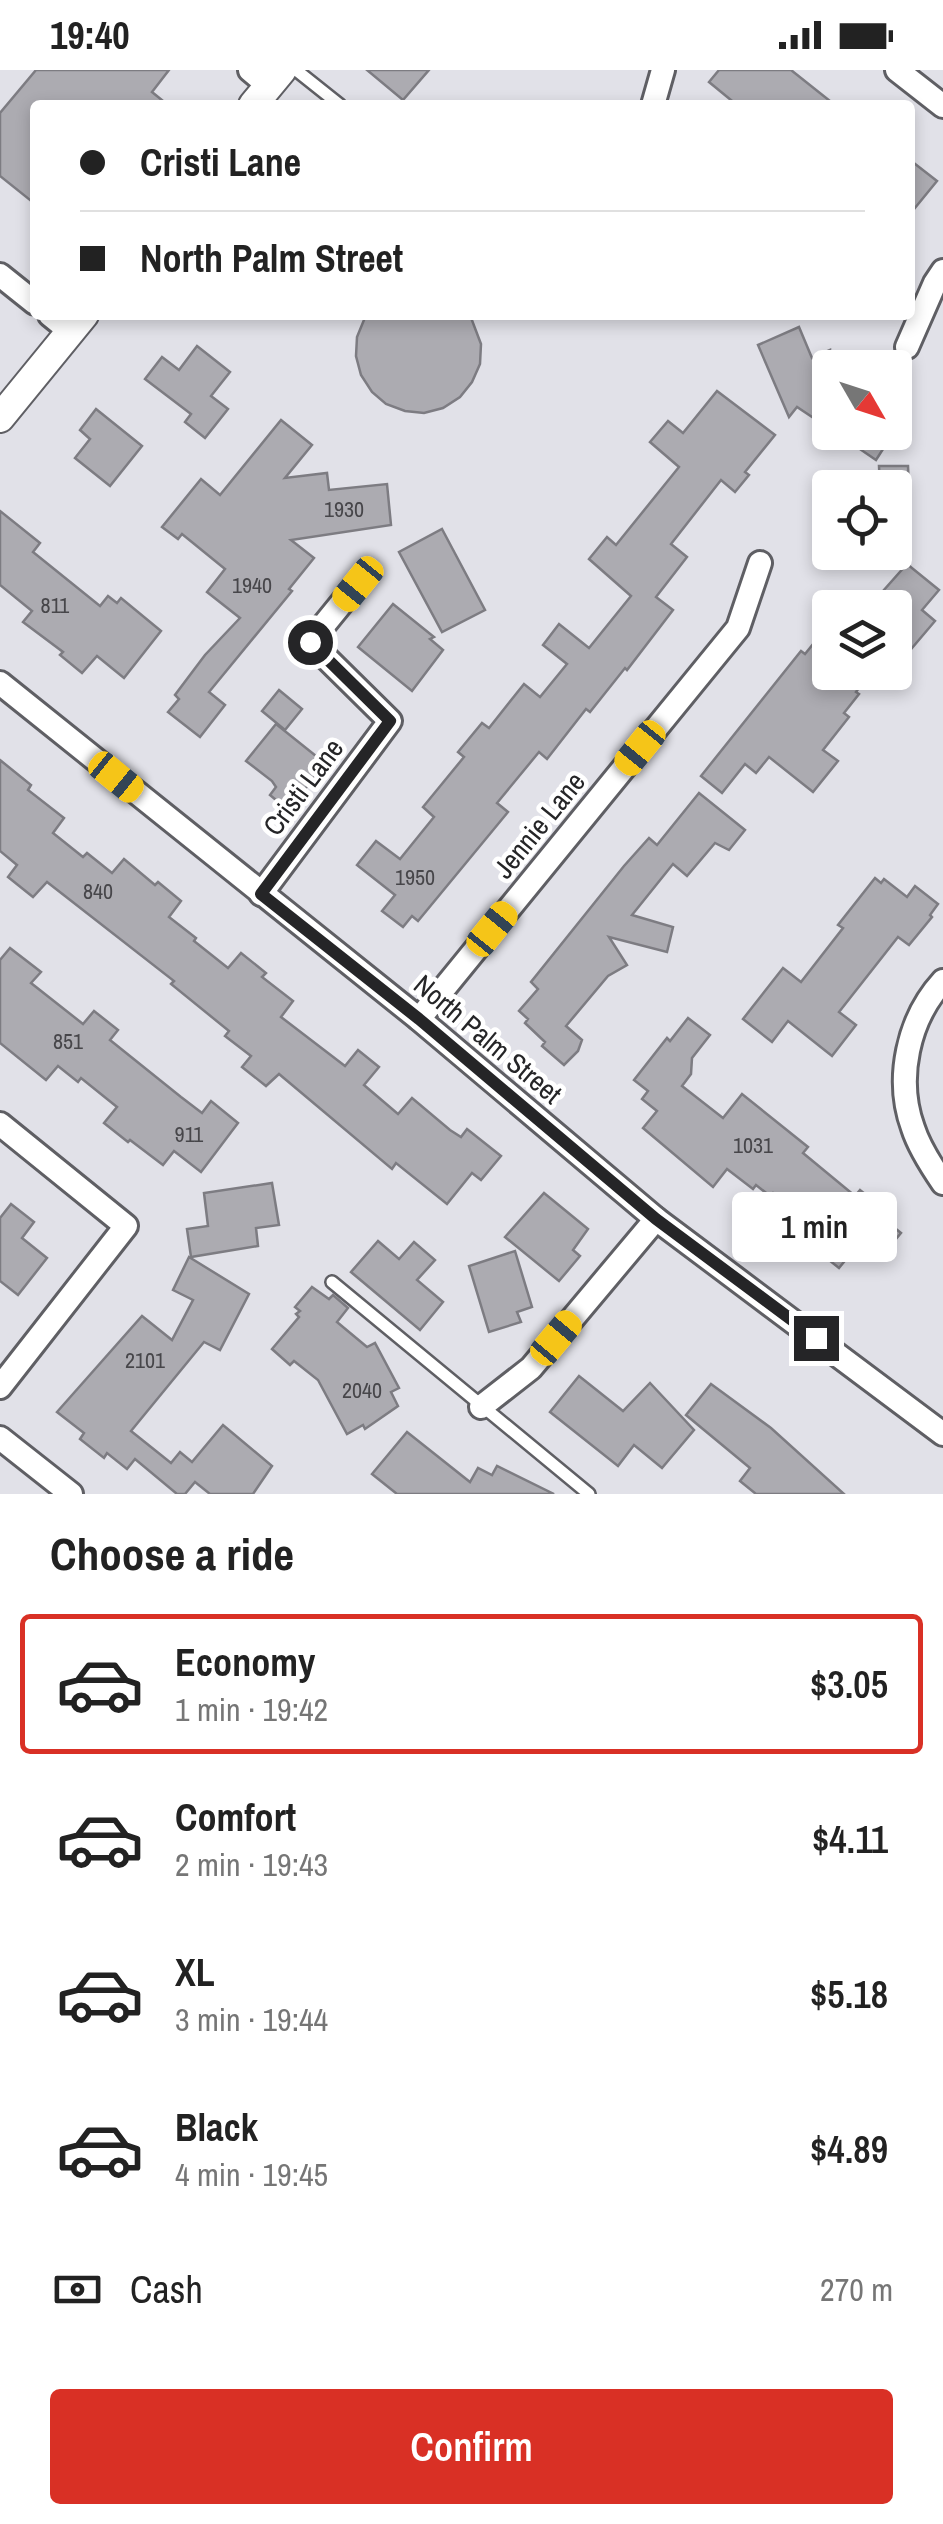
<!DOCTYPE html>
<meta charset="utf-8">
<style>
:root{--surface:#fff;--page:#f2f2f2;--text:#222;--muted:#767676;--line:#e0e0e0;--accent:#d93025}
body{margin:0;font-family:"Archivo Narrow",sans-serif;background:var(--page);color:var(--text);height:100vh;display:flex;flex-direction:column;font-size:38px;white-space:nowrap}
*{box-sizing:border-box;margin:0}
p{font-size:32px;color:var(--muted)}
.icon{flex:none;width:55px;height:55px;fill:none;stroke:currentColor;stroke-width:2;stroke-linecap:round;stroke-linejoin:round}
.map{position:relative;height:1424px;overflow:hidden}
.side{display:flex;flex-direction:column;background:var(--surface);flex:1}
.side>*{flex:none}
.top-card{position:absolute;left:30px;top:30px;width:885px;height:220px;border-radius:10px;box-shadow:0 5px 15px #0003;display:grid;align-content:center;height:220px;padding:0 50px;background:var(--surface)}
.needle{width:65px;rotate:129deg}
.controls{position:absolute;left:812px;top:280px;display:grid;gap:20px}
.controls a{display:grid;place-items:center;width:100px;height:100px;border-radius:10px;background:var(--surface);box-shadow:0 5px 15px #0003;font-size:50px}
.end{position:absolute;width:45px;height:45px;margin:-22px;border:12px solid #252527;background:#fff;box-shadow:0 0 0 5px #fff}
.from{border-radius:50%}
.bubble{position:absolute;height:70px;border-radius:10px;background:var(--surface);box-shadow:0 5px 15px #0003;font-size:32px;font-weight:600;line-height:70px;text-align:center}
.car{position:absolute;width:30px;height:60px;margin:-30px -15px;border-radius:12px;box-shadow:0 0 8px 2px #0007;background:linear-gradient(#f5c518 24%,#345 0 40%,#f5c518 0 76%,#345 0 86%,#f5c518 0)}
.top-card b{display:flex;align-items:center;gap:35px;height:95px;font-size:38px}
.top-card b+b{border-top:2px solid var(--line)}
.top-card i{width:25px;height:25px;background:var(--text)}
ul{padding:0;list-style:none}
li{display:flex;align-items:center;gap:30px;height:140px;margin:0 20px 15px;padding:0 30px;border:5px solid transparent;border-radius:10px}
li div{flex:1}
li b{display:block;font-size:38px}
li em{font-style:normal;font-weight:600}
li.current{border-color:var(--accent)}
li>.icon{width:90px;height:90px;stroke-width:1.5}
h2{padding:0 50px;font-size:45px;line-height:120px}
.pay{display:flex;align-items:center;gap:25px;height:110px;padding:0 50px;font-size:38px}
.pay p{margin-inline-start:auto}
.primary-button{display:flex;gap:20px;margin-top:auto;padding:20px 50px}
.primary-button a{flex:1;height:115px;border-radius:10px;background:var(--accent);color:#fff;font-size:40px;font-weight:600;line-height:115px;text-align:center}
.status{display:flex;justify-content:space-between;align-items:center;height:70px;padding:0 50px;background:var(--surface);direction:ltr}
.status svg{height:28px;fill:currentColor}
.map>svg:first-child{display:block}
.building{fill:#acabb1;stroke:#7d7c82;stroke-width:2.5}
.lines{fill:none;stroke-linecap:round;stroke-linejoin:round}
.service-casing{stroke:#5f5f64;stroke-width:16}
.minor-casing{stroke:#5f5f64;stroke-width:28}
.tertiary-casing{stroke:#5f5f64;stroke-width:32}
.service{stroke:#fff;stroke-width:11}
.minor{stroke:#fff;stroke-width:22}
.tertiary{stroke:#fff;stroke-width:28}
.route{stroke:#252527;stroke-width:12}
.labels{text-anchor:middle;stroke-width:9;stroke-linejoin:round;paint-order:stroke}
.number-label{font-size:22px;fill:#47464a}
.street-label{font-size:28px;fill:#252527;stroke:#fff}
</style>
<div class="status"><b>19:40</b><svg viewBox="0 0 49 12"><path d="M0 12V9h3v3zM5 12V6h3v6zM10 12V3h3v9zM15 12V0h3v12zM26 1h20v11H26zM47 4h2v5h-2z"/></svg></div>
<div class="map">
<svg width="943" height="1424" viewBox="0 0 943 1424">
<rect width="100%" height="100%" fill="#e1e1e8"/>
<g class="building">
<polygon points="36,0 169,0 152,22 168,35 35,35 35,134 0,106 0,43"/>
<polygon points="367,0 429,0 403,30"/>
<polygon points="719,0 791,0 835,35 737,35 709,12"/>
<polygon points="910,90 937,111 910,144"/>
<polygon points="366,245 470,245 481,274 480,294 472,312 460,327 443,338 424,343 405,341 386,334 372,322 361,305 356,286 357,267"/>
<polygon points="799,257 812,288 830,280 830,359 797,337 789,347 758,275"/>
<polygon points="197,276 230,302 211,326 228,339 205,368 185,352 191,344 145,309 162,287 179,300"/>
<polygon points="717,321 775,365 745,402 749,405 735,422 721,410 671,474 687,487 656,527 673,540 627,600 625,598 590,642 586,639 547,689 539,682 497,733 508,742 418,851 412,846 403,857 382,841 395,825 357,795 376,771 400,789 434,747 423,737 464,687 458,682 482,653 489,658 524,614 540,627 567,594 543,575 559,554 589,578 631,526 589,489 607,467 616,475 679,397 650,372 668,351 683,363"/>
<polygon points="96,339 142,376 110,416 75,388 90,369 80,360"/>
<polygon points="281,350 312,375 285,408 327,403 329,420 387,414 391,455 291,470 314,488 289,519 292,521 209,622 225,635 200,667 168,642 179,629 175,625 205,585 240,548 207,522 225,499 182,464 178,469 162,457 201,409 220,425"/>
<polygon points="835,362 894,362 876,390"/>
<polygon points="879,396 908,396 909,418 880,418"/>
<polygon points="0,441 40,473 33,482 100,536 108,526 117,533 121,528 161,561 124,608 97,586 82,603 60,585 63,582 23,552 32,541 0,515"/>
<polygon points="442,459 485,540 442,562 399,482"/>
<polygon points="907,494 939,520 922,540 935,551 912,578 895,564 895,538 868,538"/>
<polygon points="393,534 434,567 430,569 443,580 412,621 358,577"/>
<polygon points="830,553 830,602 854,602 864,611 856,622 859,624 844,643 849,647 823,680 838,691 813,722 769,687 756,703 745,694 722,723 701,706 801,581 805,584"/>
<polygon points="279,620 302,639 285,660 262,641"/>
<polygon points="276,654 321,690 314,700 318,703 288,740 270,725 276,717 272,711 246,691"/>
<polygon points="0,690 31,715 28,720 64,748 53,763 83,787 87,783 112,803 124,789 155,815 158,812 181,831 169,847 196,868 194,871 228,898 241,883 266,903 262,907 293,931 281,947 345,996 358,980 379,997 364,1015 398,1044 412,1028 450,1060 461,1067 467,1059 501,1086 481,1110 472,1103 447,1134 396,1093 392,1099 279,1004 266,1016 242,997 251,986 225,966 229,961 171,914 174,911 47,812 33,827 8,807 17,795 0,781"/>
<polygon points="699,723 745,760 729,780 715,773 687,806 673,794 632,845 673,857 667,882 609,867 627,895 608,906 566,956 582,970 578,981 564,995 542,976 545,972 525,953 528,949 519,941 538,919 531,912 624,796 649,768 657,775"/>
<polygon points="875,808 881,813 884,809 907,827 915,816 938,834 930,845 932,847 909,875 898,867 839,942 856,955 832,986 788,951 772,972 743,949 783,898 801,912 843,858 838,855"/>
<polygon points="10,878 41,902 31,913 83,954 94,941 118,960 110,970 181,1027 202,1043 211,1031 238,1053 201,1102 174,1081 163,1095 130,1070 128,1072 104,1053 117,1037 81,1008 78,1012 58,996 46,1010 0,973 0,890"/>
<polygon points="688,948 710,965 692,988 691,1004 682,1016 723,1048 742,1024 808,1077 803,1083 855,1126 860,1120 876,1133 871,1139 901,1163 881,1187 861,1171 839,1198 809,1174 818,1162 773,1123 770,1126 756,1115 753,1119 727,1099 713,1117 643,1058 657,1041 642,1029 648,1021 634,1010 667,968 670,971"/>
<polygon points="272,1113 279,1155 256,1158 258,1176 191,1187 187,1159 208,1156 204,1123"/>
<polygon points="544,1123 588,1159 573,1180 580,1186 559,1211 505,1167"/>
<polygon points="11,1134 34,1152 22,1168 47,1188 18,1225 0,1211 0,1148"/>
<polygon points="378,1171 399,1189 414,1172 435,1190 417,1210 443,1232 420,1260 351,1202"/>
<polygon points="515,1181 532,1237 517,1242 521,1252 489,1262 469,1196"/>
<polygon points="189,1187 249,1224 220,1280 204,1272 131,1361 171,1393 180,1382 192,1392 223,1355 272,1396 253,1424 210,1424 195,1412 185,1424 177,1424 135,1389 127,1399 107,1383 104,1388 80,1369 84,1363 57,1342 142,1246 172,1270 193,1230 173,1220"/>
<polygon points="312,1217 329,1229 333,1225 348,1238 337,1252 367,1277 375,1273 399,1318 391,1322 398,1336 365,1359 363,1355 347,1364 318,1310 294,1291 290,1295 272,1279 299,1247 296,1244 300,1241 295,1237"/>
<polygon points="579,1306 623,1341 650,1313 694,1360 662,1398 634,1375 618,1396 550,1342"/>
<polygon points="711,1314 771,1358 844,1424 756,1424 740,1411 750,1398 686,1345"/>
<polygon points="407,1362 470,1412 478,1398 492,1405 497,1396 554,1424 397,1424 372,1404"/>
</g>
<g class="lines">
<defs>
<g id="service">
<polyline points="296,0 340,35"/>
<polyline points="332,1212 589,1424"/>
</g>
<g id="minor">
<polyline points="250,0 269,16"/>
<polyline points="897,0 943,36"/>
<polyline points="653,35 663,0"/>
<polyline points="0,205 35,233"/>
<polyline points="50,245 71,262"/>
<polyline points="907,277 935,213 943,201"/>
<polyline points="0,613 419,949 656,1149 943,1364"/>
<polyline points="261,824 390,651 310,572 358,513"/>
<path d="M943 911C908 949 895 1009 913 1058 919 1077 932 1097 943 1113"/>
<polyline points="419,949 738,558 760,493"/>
<polyline points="0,1054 126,1156 0,1317"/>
<polyline points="481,1337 531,1298 656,1149"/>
<polyline points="0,1368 71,1424"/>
</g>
<g id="tertiary">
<polyline points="253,35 282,0"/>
<polyline points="0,348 84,245"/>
</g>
</defs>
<use href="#service" class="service-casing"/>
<use href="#minor" class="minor-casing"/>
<use href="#tertiary" class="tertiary-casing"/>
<use href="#service" class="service"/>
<use href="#minor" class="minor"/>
<use href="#tertiary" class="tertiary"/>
</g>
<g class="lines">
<polyline class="route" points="310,572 390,651 261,824 419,949 656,1149 816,1268"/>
</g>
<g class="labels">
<g class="number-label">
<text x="344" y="447">1930</text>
<text x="252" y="523">1940</text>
<text x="55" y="543">811</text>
<text x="415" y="815">1950</text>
<text x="98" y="829">840</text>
<text x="68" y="979">851</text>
<text x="189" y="1072">911</text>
<text x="753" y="1083">1031</text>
<text x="145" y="1298">2101</text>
<text x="362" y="1328">2040</text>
</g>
<g class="street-label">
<text transform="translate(303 717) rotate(-53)" y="10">Cristi Lane</text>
<text transform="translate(539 755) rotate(-51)" y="10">Jennie Lane</text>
<text transform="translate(488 969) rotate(40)" y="10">North Palm Street</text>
</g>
</g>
</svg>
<div class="controls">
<a><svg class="needle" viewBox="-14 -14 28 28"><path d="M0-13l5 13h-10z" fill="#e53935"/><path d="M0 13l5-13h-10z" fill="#767676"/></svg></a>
<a><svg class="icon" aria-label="locate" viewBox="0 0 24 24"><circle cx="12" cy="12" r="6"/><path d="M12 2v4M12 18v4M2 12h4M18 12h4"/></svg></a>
<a><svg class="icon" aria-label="layers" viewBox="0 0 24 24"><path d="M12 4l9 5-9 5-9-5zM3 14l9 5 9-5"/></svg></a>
</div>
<i class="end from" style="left:310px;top:572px"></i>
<i class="end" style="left:816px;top:1268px"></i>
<div class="bubble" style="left:732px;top:1122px;width:165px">1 min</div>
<i class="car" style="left:358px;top:514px;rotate:219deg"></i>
<i class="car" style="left:640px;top:678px;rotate:219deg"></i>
<i class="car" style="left:116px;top:707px;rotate:129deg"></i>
<i class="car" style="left:492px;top:859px;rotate:39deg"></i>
<i class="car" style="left:556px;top:1268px;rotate:40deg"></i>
<div class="top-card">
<b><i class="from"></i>Cristi Lane</b>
<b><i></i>North Palm Street</b>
</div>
</div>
<section class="side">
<h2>Choose a ride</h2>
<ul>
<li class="current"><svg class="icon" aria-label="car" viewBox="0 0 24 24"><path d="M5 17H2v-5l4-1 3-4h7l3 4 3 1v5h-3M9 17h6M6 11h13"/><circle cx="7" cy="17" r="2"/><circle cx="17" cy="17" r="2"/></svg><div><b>Economy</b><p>1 min · 19:42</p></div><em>$3.05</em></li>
<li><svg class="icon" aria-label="car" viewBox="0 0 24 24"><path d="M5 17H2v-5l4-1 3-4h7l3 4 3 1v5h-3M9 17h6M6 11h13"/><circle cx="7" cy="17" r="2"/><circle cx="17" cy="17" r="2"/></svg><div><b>Comfort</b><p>2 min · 19:43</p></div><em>$4.11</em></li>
<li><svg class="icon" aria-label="car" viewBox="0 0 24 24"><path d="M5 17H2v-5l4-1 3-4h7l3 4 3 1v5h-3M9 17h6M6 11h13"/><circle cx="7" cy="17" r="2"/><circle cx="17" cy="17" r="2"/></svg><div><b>XL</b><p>3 min · 19:44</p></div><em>$5.18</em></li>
<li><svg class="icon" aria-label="car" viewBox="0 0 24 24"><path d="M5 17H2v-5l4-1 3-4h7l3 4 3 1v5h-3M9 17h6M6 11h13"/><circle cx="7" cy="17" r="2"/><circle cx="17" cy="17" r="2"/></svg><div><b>Black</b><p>4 min · 19:45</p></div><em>$4.89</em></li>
</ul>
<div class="pay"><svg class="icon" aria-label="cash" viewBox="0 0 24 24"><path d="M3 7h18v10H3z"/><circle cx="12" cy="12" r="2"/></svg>Cash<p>270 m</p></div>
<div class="primary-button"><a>Confirm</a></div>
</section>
